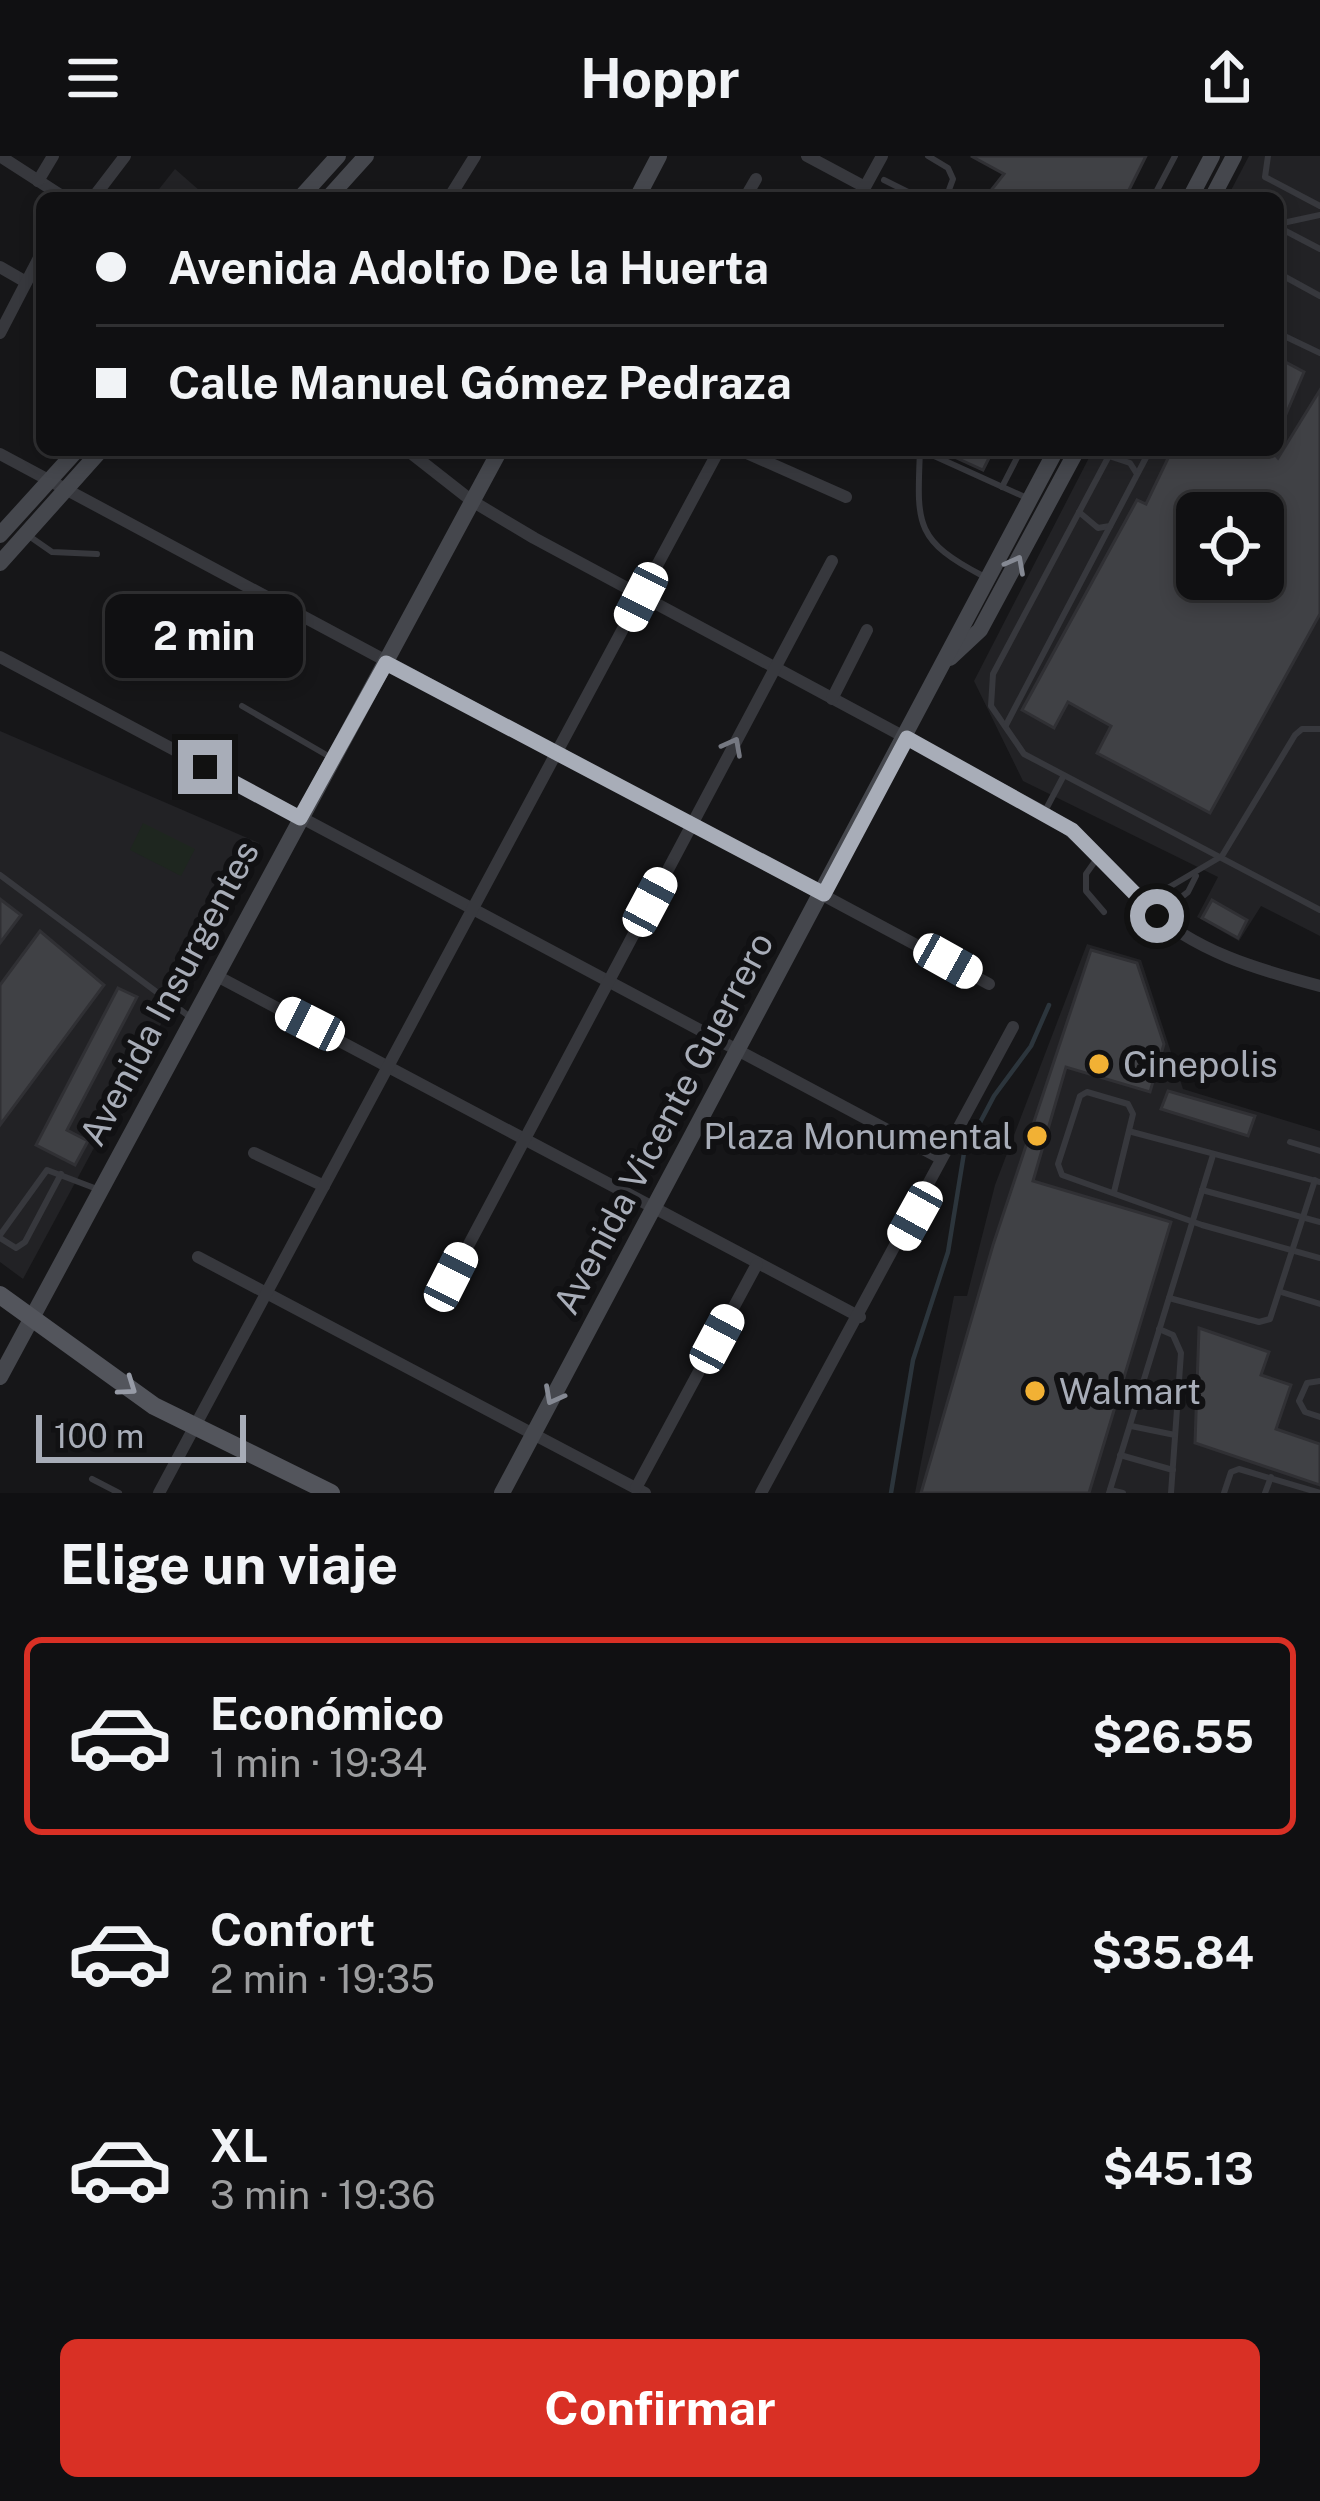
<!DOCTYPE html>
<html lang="es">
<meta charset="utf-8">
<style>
:root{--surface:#101012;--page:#1e1e20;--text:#f1f3f6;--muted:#9c9d9f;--line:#303032;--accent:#d93025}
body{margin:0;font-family:"Public Sans",sans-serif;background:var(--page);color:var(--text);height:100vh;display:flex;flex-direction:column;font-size:45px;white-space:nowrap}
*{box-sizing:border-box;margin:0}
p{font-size:39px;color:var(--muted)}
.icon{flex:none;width:66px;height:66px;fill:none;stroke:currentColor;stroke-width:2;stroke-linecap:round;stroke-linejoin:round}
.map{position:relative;height:1337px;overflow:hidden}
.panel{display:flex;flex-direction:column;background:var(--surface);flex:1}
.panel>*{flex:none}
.top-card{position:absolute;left:36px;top:36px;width:1248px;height:264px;border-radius:18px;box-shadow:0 6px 18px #0003,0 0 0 3px var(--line);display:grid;align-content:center;height:264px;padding:0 60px;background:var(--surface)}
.fabs{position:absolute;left:1176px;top:336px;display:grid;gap:24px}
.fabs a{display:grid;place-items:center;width:108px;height:108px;border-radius:18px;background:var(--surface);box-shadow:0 6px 18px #0003,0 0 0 3px var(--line);font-size:60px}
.scale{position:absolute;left:36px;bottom:30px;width:210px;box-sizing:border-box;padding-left:12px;border:6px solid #a8adb8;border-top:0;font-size:33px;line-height:42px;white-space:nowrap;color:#a8adb8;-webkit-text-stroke:9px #111113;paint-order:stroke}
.end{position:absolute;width:54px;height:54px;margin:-27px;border:15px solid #a8adb8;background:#111;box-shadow:0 0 0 6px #111}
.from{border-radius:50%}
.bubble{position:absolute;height:84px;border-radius:18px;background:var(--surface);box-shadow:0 6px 18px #0003,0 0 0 3px var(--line);font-size:39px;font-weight:700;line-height:84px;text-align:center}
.car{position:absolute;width:36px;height:72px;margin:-36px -18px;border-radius:15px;box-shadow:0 0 9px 3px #0007;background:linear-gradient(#fff 24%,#345 0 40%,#fff 0 76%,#345 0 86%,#fff 0)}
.top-card b{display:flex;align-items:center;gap:42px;height:114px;font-size:45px}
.top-card b+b{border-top:3px solid var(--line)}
.top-card i{width:30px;height:30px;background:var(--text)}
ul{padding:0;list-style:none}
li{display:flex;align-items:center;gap:36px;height:198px;margin:0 24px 18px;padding:0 36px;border:6px solid transparent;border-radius:18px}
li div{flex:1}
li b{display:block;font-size:45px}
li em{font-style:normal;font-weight:700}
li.on{border-color:var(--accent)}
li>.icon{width:108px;height:108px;stroke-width:1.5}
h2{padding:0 60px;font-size:54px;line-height:144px}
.cta{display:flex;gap:24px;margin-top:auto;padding:24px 60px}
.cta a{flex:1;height:138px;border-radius:18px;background:var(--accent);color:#fff;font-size:48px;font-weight:700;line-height:138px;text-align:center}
header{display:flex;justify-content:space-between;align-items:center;height:156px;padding:0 60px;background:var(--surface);font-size:54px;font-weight:700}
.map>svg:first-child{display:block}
.built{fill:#222225;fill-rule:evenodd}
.green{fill:#1e261f}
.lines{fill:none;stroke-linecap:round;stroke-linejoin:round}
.stream{stroke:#2c353c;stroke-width:4.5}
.building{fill:#404145;stroke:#303034;stroke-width:3;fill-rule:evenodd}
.lane{stroke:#37383d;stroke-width:6}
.street{stroke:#37383d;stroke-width:12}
.secondary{stroke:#45474d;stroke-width:16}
.primary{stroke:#53555c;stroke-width:18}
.oneway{stroke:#858993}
.oneway2{stroke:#757881}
.oneway3{stroke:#979ba6}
.route{stroke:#a8adb8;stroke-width:15}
.poi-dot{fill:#f2b134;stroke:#111113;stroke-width:4.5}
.labels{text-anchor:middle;stroke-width:12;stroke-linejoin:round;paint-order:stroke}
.street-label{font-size:36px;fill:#a8adb8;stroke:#111113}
.poi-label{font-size:36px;fill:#a8adb8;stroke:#111113;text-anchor:start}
</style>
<header><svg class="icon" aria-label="menu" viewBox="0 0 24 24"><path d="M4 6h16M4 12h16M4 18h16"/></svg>Hoppr<svg class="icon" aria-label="share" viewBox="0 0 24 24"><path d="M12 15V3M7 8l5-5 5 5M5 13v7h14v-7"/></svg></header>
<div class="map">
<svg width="1320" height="1337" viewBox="0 0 1320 1337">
<rect width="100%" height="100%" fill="#161618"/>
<g class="built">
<path d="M1249 0H1320V780L1261 750 1239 785 1197 761 1218 721 1023 625 974 525 1093 294H1278V42H1227ZM1197 357H1263V423H1197Z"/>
<polygon points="175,13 208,42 152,42"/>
<polygon points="0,575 259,687 23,1123 0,1106"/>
<polygon points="1087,788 1141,804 1183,933 1320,975 1320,1337 915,1337 954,1140 967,1140 995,1029"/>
</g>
<polygon class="green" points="143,667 195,693 181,720 130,694"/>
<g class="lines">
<polyline class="stream" points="891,1337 913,1204 948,1096 964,997 994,940 1031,890 1049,849"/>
</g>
<g class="building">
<polygon points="971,0 1146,0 1125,42 985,42 1004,18"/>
<polygon points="1278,202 1304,216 1278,277"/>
<path d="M1320 234V458L1210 657 1097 597 1111 570 1068 546 1054 572 1022 554 1137 344 1146 348 1172 294H1271L1278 302ZM1197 357H1263V423H1197Z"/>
<polygon points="939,294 993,294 983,314"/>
<polygon points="0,743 21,759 0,787"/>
<polygon points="1212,744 1247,764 1238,782 1202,762"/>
<polygon points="40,775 104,829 0,969 0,829"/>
<polygon points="1091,794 1137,807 1164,888 1150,936 1066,911 1033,1025 1171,1066 1089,1337 921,1337 993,1089"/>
<polygon points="118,832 137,841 67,974 88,985 75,1009 36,989"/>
<polygon points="1168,935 1255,960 1248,980 1161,953"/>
<polygon points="1199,1172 1269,1196 1261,1219 1291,1229 1276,1273 1320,1288 1320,1329 1195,1287"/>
</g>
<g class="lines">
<g class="lane">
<polyline points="928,0 948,12 953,23 946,42"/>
<polyline points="1268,0 1265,21 1320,50"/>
<polyline points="884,24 920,42"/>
<polyline points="1153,42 1175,0"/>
<polyline points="1278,68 1320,59"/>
<polyline points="1278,71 1320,93"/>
<polyline points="1278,117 1320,140"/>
<polyline points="1278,177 1320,197"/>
<path d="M920 294C917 368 914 384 983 420"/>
<polyline points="921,294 1027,342"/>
<polyline points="1112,294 993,518 991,550 1024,598 1320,754"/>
<polyline points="1109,300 1130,307 1137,318"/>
<polyline points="1002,331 1021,294"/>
<polyline points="1079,356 1098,372 1110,370"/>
<polyline points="29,380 52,396 97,398"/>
<polyline points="204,473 253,504"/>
<polyline points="234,492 262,441"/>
<polyline points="242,550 330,601"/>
<polyline points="1006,569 1150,294"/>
<polyline points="1045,655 1063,621"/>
<polyline points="1098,701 1086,718 1086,735 1104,756"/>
<polyline points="0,719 190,861"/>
<polyline points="1144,746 1222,700 1295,579 1302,573 1320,573"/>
<polyline points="1158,759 1188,736 1196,720"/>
<polyline points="1132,976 1320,1026"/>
<polyline points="1290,986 1320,995"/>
<polyline points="1202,1034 1320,1066"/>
<polyline points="1114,1036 1133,958 1128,948 1087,936 1080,940 1058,1008 1062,1019 1202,1069 1320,1102"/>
<polyline points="0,1079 47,1014 97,1033"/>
<polyline points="0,1082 16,1092 25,1086 61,1018"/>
<polyline points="1281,1136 1320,1148"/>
<polyline points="1169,1142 1259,1166 1270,1163 1315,1024"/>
<polyline points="1159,1173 1173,1179 1181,1197 1171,1337"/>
<polyline points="1320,1225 1307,1227 1299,1245 1305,1256 1320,1261"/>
<polyline points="1142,1234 1177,1243"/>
<polyline points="1131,1270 1175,1279"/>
<polyline points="1120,1299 1173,1314"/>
<polyline points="92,1323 119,1337"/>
<polyline points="1110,1334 1123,1337"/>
<polyline points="1109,1337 1213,999"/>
<polyline points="1224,1337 1231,1316 1239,1313 1320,1337"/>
<polyline points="1265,1337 1271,1321"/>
</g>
<g class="street">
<polyline points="0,0 65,42"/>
<polyline points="807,0 865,31"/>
<polyline points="38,25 53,0"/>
<polyline points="93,42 125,0"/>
<polyline points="449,42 475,0"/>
<polyline points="745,42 756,23"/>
<polyline points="859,42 882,0"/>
<polyline points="0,111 26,126"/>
<polyline points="0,177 42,96"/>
<path d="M407 294 472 345 534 382 1044 656C1085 682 1110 717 1145 750 1196 796 1256 813 1320 830"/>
<polyline points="740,294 846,341"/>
<polyline points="0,298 989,828"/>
<polyline points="0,501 940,1002"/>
<polyline points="832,543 867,474"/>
<polyline points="215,819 860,1161"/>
<polyline points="254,997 324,1030"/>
<polyline points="198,1101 645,1337"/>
<polyline points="451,1122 832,405"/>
<polyline points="636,1332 757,1108"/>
<polyline points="159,1337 719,294"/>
<polyline points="761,1337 1013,871"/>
</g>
<g class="secondary">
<polyline points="300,42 338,0"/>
<polyline points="328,42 366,0"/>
<polyline points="637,42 659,0"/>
<polyline points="1190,42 1212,0"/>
<polyline points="1212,42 1234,0"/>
<polyline points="0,379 77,294"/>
<polyline points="0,407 101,294"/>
<polyline points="950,502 980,474 1077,294"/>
<polyline points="0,1221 500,294"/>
<polyline points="502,1337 1056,294"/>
</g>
<polyline class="primary" points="0,1139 154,1250 331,1337"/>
</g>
<defs><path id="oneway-chevron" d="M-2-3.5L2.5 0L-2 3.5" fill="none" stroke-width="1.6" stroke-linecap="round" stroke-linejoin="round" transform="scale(3)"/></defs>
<g class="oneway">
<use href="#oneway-chevron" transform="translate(1016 408) rotate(-62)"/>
<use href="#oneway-chevron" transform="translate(553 1240) rotate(118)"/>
</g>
<use class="oneway2" href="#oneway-chevron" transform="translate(733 590) rotate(-62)"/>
<use class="oneway3" href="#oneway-chevron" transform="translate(128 1231) rotate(35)"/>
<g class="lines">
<polyline class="route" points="205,611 300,662 386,507 824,738 907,582 1072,674 1157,760"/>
</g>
<g class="poi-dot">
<circle cx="1099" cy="908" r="12"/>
<circle cx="1037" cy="980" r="12"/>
<circle cx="1035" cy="1235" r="12"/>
</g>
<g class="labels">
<g class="street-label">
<text transform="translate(169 837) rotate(-62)" y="13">Avenida Insurgentes</text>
<text transform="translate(663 967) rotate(-62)" y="13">Avenida Vicente Guerrero</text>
</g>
<g class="poi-label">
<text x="1123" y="921">Cinepolis</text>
<text x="1013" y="993" text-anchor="end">Plaza Monumental</text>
<text x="1059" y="1248">Walmart</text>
</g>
</g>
</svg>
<div class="fabs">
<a><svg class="icon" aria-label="locate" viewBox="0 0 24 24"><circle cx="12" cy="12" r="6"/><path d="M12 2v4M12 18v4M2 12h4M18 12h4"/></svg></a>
</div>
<div class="scale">100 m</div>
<i class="end from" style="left:1157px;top:760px"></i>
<i class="end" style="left:205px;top:611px"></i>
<div class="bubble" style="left:105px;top:438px;width:198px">2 min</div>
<i class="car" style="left:641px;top:441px;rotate:207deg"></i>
<i class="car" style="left:650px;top:746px;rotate:28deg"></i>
<i class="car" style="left:948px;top:805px;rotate:119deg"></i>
<i class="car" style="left:310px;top:868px;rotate:297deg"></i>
<i class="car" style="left:915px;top:1060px;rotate:209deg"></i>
<i class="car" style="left:451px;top:1121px;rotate:27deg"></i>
<i class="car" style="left:717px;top:1183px;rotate:28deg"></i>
<div class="top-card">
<b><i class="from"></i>Avenida Adolfo De la Huerta</b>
<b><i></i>Calle Manuel Gómez Pedraza</b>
</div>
</div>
<section class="panel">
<h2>Elige un viaje</h2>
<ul>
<li class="on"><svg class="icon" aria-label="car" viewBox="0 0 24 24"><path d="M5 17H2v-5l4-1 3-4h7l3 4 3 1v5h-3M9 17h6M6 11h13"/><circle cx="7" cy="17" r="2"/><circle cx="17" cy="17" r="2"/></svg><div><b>Económico</b><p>1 min · 19:34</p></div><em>$26.55</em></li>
<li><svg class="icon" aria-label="car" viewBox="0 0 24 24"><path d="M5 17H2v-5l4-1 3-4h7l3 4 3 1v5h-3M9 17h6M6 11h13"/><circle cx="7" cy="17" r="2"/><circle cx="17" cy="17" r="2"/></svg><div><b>Confort</b><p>2 min · 19:35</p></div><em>$35.84</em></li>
<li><svg class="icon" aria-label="car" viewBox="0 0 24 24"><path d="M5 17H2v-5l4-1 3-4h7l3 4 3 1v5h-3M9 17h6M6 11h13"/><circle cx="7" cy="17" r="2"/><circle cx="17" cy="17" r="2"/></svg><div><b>XL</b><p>3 min · 19:36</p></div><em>$45.13</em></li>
</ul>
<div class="cta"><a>Confirmar</a></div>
</section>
